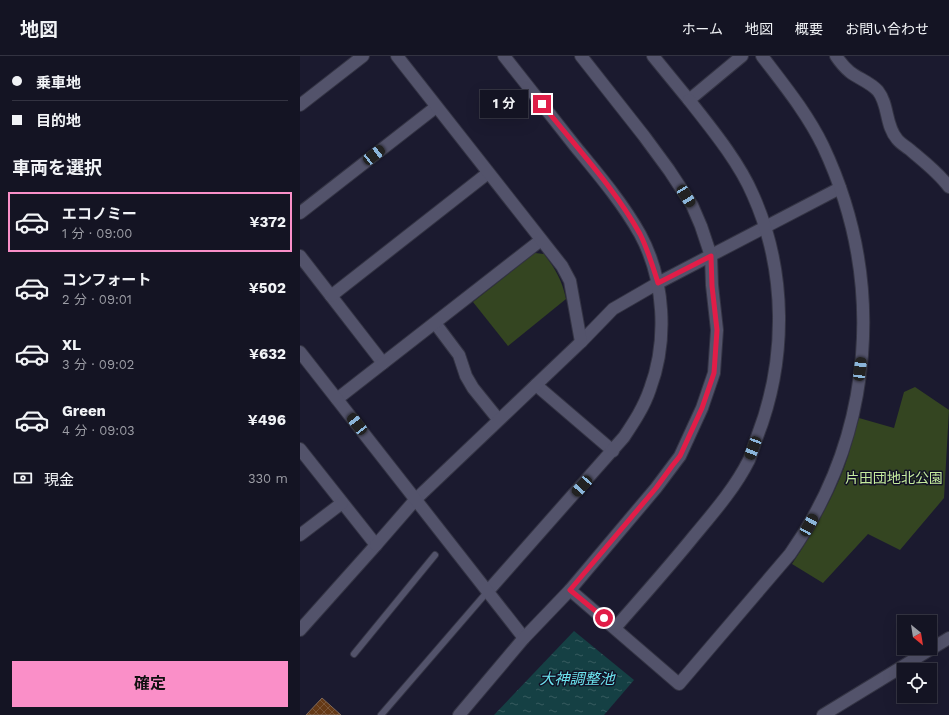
<!DOCTYPE html>
<html lang="ja">
<meta charset="utf-8">
<style>
:root{--surface:#141423;--page:#212130;--text:#f1f3f6;--muted:#9d9ea6;--line:#333341;--accent:#fa8fc8}
body{margin:0;font-family:"Work Sans","Noto Sans JP",sans-serif;background:var(--page);color:var(--text);height:100vh;display:flex;flex-direction:column;font-size:15px;white-space:nowrap}
*{box-sizing:border-box;margin:0}
p{font-size:13px;color:var(--muted)}
.icon{flex:none;width:22px;height:22px;fill:none;stroke:currentColor;stroke-width:2;stroke-linecap:round;stroke-linejoin:round}
.map{position:relative;flex:1;overflow:hidden}
.drawer{display:flex;flex-direction:column;background:var(--surface);width:300px}
.drawer>*{flex:none}
.top-card{display:grid;align-content:center;height:88px;padding:0 12px;background:var(--surface)}
.needle{width:26px;rotate:150deg}
.fabs{position:absolute;left:597px;top:559px;display:grid;gap:8px}
.fabs a{display:grid;place-items:center;width:40px;height:40px;border-radius:0px;background:var(--surface);box-shadow:0 4px 16px #0002,0 0 0 1px var(--line);font-size:20px}
.end{position:absolute;width:18px;height:18px;margin:-9px;border:5px solid #e11d48;background:#fff;box-shadow:0 0 0 2px #fff}
.from{border-radius:50%}
.bubble{position:absolute;height:28px;border-radius:0px;background:var(--surface);box-shadow:0 4px 16px #0002,0 0 0 1px var(--line);font-size:13px;font-weight:700;line-height:28px;text-align:center}
.car{position:absolute;width:12px;height:24px;margin:-12px -6px;border-radius:5px;box-shadow:0 0 3px 1px #0007;background:linear-gradient(#222 24%,#8ab4d8 0 40%,#222 0 76%,#8ab4d8 0 86%,#222 0)}
.top-card b{display:flex;align-items:center;gap:14px;height:38px;font-size:15px}
.top-card b+b{border-top:1px solid var(--line)}
.top-card i{width:10px;height:10px;background:var(--text)}
ul{padding:0;list-style:none}
li{display:flex;align-items:center;gap:12px;height:60px;margin:0 8px 6px;padding:0 4px;border:2px solid transparent;border-radius:0px}
li div{flex:1}
li b{display:block;font-size:15px}
li em{font-style:normal;font-weight:700}
li.selected{border-color:var(--accent)}
li>.icon{width:36px;height:36px;stroke-width:1.5}
h2{padding:0 12px;font-size:18px;line-height:48px}
.pay{display:flex;align-items:center;gap:10px;height:44px;padding:0 12px;font-size:15px}
.pay p{margin-inline-start:auto}
.button{display:flex;gap:8px;margin-top:auto;padding:8px 12px}
.button a{flex:1;height:46px;border-radius:0px;background:var(--accent);color:#111;font-size:16px;font-weight:700;line-height:46px;text-align:center}
header{display:flex;align-items:center;gap:24px;box-sizing:border-box;height:56px;padding:0 20px;background:var(--surface);border-bottom:1px solid var(--line)}
header strong{font-size:19px}
nav{display:flex;gap:22px;margin-inline-start:auto;font-size:14px}
main{display:flex;flex:1;min-height:0}
.map>svg:first-child{display:block}
.park{fill:#344521}
.water{fill:url(#water-ripples)}
.building{fill:url(#building-cross-hatch);stroke:#7f6858}
.lines{fill:none;stroke-linecap:round;stroke-linejoin:round}
.lane-casing{stroke:#343444;stroke-width:8}
.street-casing{stroke:#343444;stroke-width:14}
.secondary-casing{stroke:#343444;stroke-width:14}
.lane{stroke:#53536b;stroke-width:6}
.street{stroke:#53536b;stroke-width:12}
.secondary{stroke:#53536b;stroke-width:12}
.route{stroke:#e11d48;stroke-width:5}
.labels{text-anchor:middle;stroke-width:3;stroke-linejoin:round;paint-order:stroke}
.park-label{font-size:14px;fill:#c4ea9d;stroke:#121125}
.water-label{font-size:15px;font-style:italic;fill:#6ce4ef;stroke:#121125}
</style>
<header>
<strong>地図</strong>
<nav><a>ホーム</a><a>地図</a><a>概要</a><a>お問い合わせ</a></nav>
</header>
<main>
<section class="drawer">
<div class="top-card">
<b><i class="from"></i>乗車地</b>
<b><i></i>目的地</b>
</div>
<h2>車両を選択</h2>
<ul>
<li class="selected"><svg class="icon" aria-label="car" viewBox="0 0 24 24"><path d="M5 17H2v-5l4-1 3-4h7l3 4 3 1v5h-3M9 17h6M6 11h13"/><circle cx="7" cy="17" r="2"/><circle cx="17" cy="17" r="2"/></svg><div><b>エコノミー</b><p>1 分 · 09:00</p></div><em>¥372</em></li>
<li><svg class="icon" aria-label="car" viewBox="0 0 24 24"><path d="M5 17H2v-5l4-1 3-4h7l3 4 3 1v5h-3M9 17h6M6 11h13"/><circle cx="7" cy="17" r="2"/><circle cx="17" cy="17" r="2"/></svg><div><b>コンフォート</b><p>2 分 · 09:01</p></div><em>¥502</em></li>
<li><svg class="icon" aria-label="car" viewBox="0 0 24 24"><path d="M5 17H2v-5l4-1 3-4h7l3 4 3 1v5h-3M9 17h6M6 11h13"/><circle cx="7" cy="17" r="2"/><circle cx="17" cy="17" r="2"/></svg><div><b>XL</b><p>3 分 · 09:02</p></div><em>¥632</em></li>
<li><svg class="icon" aria-label="car" viewBox="0 0 24 24"><path d="M5 17H2v-5l4-1 3-4h7l3 4 3 1v5h-3M9 17h6M6 11h13"/><circle cx="7" cy="17" r="2"/><circle cx="17" cy="17" r="2"/></svg><div><b>Green</b><p>4 分 · 09:03</p></div><em>¥496</em></li>
</ul>
<div class="pay"><svg class="icon" aria-label="cash" viewBox="0 0 24 24"><path d="M3 7h18v10H3z"/><circle cx="12" cy="12" r="2"/></svg>現金<p>330 m</p></div>
<div class="button"><a>確定</a></div>
</section>
<div class="map">
<svg width="649" height="659" viewBox="0 0 649 659">
<defs>
<pattern id="water-ripples" width="26" height="14" patternUnits="userSpaceOnUse"><rect width="26" height="14" fill="#154044"/><path d="M2 4q2-2 4 0t4 0M15 11q2-2 4 0t4 0" fill="none" stroke="#365b5f"/></pattern>
<pattern id="building-cross-hatch" width="8" height="8" patternUnits="userSpaceOnUse"><rect width="8" height="8" fill="#653916"/><path d="M0 0l8 8M0 8l8-8" fill="none" stroke="#7a5538"/></pattern>
</defs>
<rect width="100%" height="100%" fill="#1b1a2f"/>
<g class="park">
<path d="M235 197 244 198C256 214 262 224 266 243L208 290 173 246Z"/>
<path d="M615 331 649 354 644 442 600 494 568 478 523 527 492 508C512 478 531 446 544 412 550 396 554 378 559 362L594 372 604 336Z"/>
</g>
<polygon class="water" points="274,575 334,624 304,659 194,659"/>
<polygon class="building" points="22,642 41,659 6,659"/>
<g class="lines">
<defs>
<g id="lane">
<polyline points="54,598 135,499"/>
<polyline points="81,659 188,535"/>
</g>
<g id="street">
<polyline points="353,0 389,44 442,0"/>
<path d="M536 0C540 6 544 11 550 16 559 23 570 26 578 35 589 49 585 69 597 83 600 87 605 90 609 93 623 105 638 116 649 131"/>
<polyline points="0,49 63,0"/>
<polyline points="0,157 136,51"/>
<polyline points="0,200 83,307"/>
<polyline points="31,240 188,117"/>
<polyline points="135,267 159,299 166,320 173,332 198,363"/>
<polyline points="281,286 313,253 358,227 540,132"/>
<polyline points="236,329 313,395"/>
<polyline points="37,343 241,184"/>
<polyline points="0,393 76,489 0,574"/>
<polyline points="0,479 42,447"/>
<polyline points="76,489 116,443 281,286 270,225 262,210 97,0"/>
<path d="M270 534 379 628 490 498C575 377 586 224 523 90 507 57 484 29 462 0"/>
<path d="M188 535 324 381C334 366 344 351 350 333 368 285 365 224 340 178 322 146 298 118 275 90 251 60 228 30 204 0"/>
<path d="M315 572C342 541 369 511 394 480 414 456 435 432 449 404 452 397 454 389 457 381 487 304 487 215 453 139 439 106 411 72 389 44"/>
<polyline points="523,659 649,582"/>
</g>
<g id="secondary">
<polyline points="0,296 224,582"/>
<polyline points="159,659 224,582 270,534 356,432 380,400 402,352 414,317 417,274 412,229 411,200 401,170 392,149 369,114 344,80 281,0"/>
</g>
</defs>
<use href="#lane" class="lane-casing"/>
<use href="#street" class="street-casing"/>
<use href="#secondary" class="secondary-casing"/>
<use href="#lane" class="lane"/>
<use href="#street" class="street"/>
<use href="#secondary" class="secondary"/>
</g>
<g class="lines">
<path class="route" d="M242 48C275 90 314 131 340 178 348 194 353 211 358 227L411 200 412 230 417 274 414 317 402 352 380 400 372 410 356 432 270 534 304 562"/>
</g>
<g class="labels">
<g class="park-label">
<text x="594" y="427">片田団地北公園</text>
</g>
<g class="water-label">
<text x="277" y="628">大神調整池</text>
</g>
</g>
</svg>
<div class="fabs">
<a><svg class="needle" viewBox="-14 -14 28 28"><path d="M0-13l5 13h-10z" fill="#e53935"/><path d="M0 13l5-13h-10z" fill="#9d9ea6"/></svg></a>
<a><svg class="icon" aria-label="locate" viewBox="0 0 24 24"><circle cx="12" cy="12" r="6"/><path d="M12 2v4M12 18v4M2 12h4M18 12h4"/></svg></a>
</div>
<i class="end from" style="left:304px;top:562px"></i>
<i class="end" style="left:242px;top:48px"></i>
<div class="bubble" style="left:180px;top:34px;width:48px">1 分</div>
<i class="car" style="left:74px;top:99px;rotate:52deg"></i>
<i class="car" style="left:386px;top:140px;rotate:148deg"></i>
<i class="car" style="left:560px;top:313px;rotate:7deg"></i>
<i class="car" style="left:57px;top:368px;rotate:322deg"></i>
<i class="car" style="left:453px;top:392px;rotate:201deg"></i>
<i class="car" style="left:282px;top:430px;rotate:222deg"></i>
<i class="car" style="left:509px;top:469px;rotate:29deg"></i>
</div>
</main>
